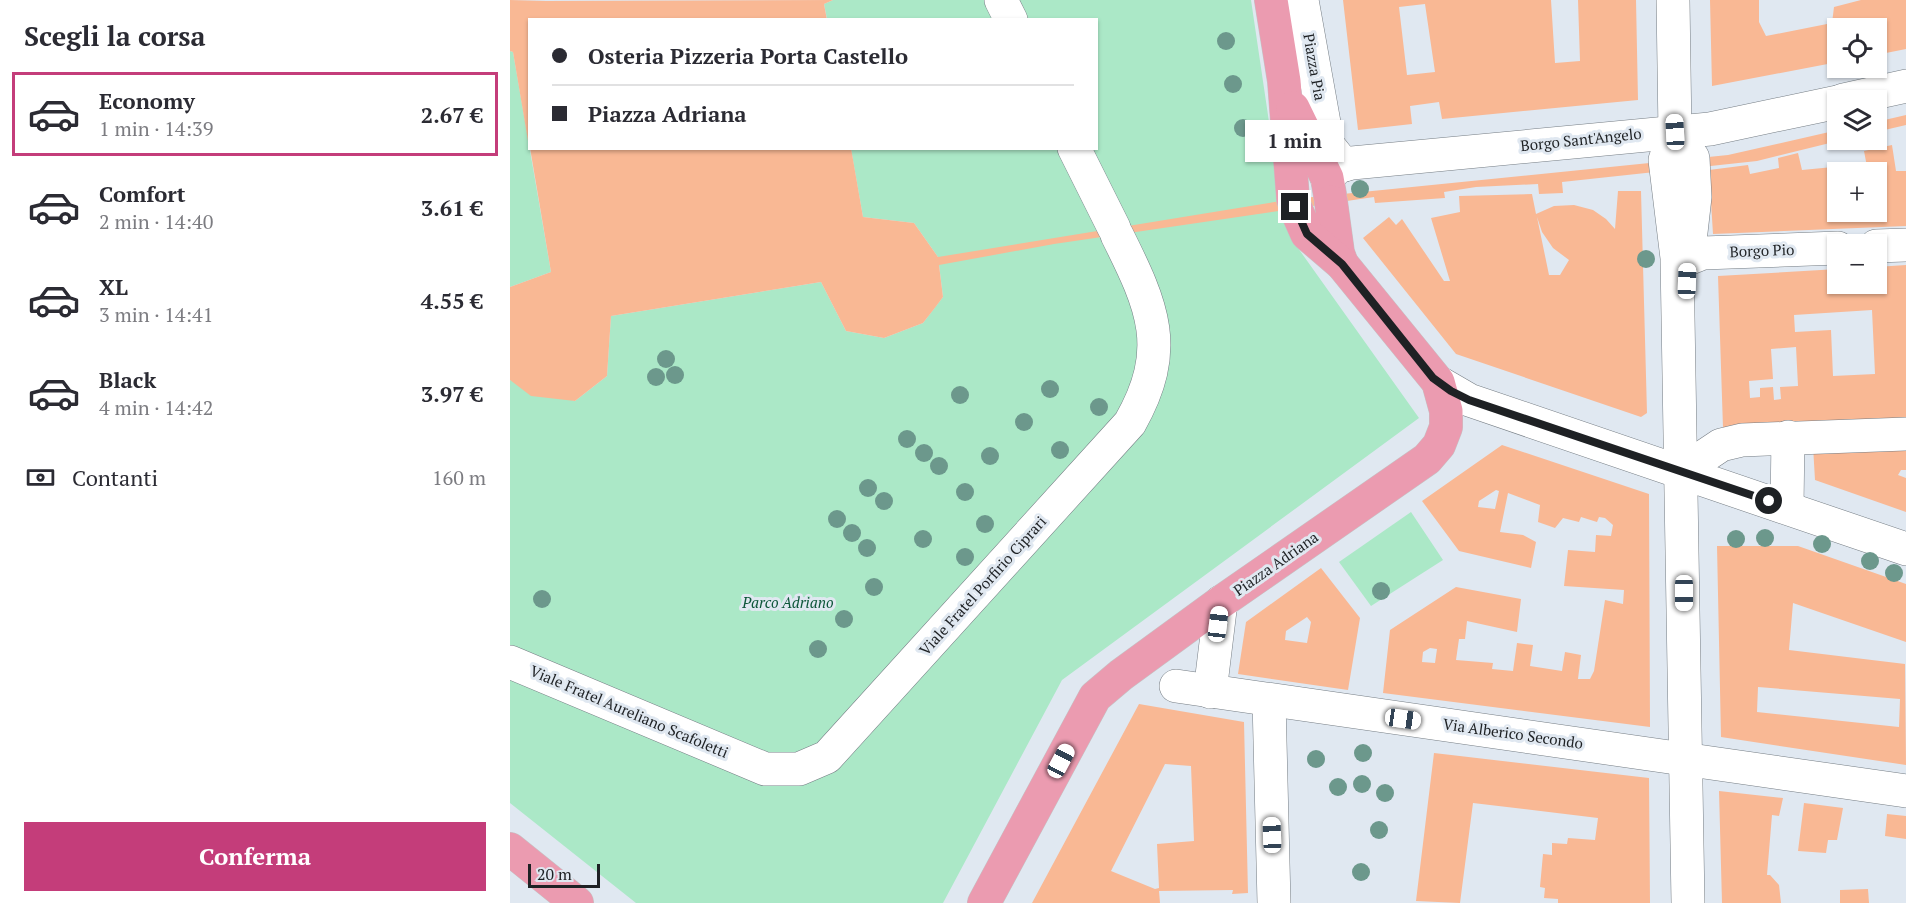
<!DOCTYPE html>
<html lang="it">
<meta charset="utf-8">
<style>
:root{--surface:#fff;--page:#f7f7f7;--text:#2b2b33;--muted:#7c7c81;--line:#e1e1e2;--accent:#c43d7a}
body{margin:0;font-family:"PT Serif",serif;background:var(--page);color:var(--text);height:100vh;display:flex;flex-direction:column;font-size:22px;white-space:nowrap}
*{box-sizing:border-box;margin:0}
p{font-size:20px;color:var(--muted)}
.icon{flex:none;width:33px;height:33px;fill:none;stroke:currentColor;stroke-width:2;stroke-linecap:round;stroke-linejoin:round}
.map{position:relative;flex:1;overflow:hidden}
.drawer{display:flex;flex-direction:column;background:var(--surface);width:510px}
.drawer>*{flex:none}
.hud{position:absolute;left:18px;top:18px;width:570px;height:132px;border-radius:0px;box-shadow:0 2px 4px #0004;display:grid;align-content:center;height:132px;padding:0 24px;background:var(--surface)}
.tools{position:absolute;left:1317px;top:18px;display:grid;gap:12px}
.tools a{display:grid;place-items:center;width:60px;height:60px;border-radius:0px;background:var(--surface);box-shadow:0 2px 4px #0004;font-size:30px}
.scale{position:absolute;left:18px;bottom:15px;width:72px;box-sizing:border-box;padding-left:6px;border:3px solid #1e2124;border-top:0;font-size:16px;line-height:21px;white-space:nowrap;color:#1e2124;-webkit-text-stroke:4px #e0e8f1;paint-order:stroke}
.end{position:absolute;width:27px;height:27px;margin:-14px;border:8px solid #1e2124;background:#fff;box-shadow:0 0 0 3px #fff}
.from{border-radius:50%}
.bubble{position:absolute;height:42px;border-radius:0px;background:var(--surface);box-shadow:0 2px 4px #0004;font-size:20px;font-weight:700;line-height:42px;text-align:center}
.car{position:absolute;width:18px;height:36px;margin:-18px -9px;border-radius:8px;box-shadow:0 0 4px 2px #0007;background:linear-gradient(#fff 24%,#345 0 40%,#fff 0 76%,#345 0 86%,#fff 0)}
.hud b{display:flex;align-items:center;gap:21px;height:57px;font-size:22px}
.hud b+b{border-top:2px solid var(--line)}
.hud i{width:15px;height:15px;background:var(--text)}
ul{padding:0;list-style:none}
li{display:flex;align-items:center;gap:18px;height:84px;margin:0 12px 9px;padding:0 12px;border:3px solid transparent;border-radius:0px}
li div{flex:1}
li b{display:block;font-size:22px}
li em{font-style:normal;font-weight:700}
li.on{border-color:var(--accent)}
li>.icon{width:54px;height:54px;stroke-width:1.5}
h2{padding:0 24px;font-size:27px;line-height:72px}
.pay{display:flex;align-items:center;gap:15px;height:66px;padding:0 24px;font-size:22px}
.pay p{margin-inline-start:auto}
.primary-button{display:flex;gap:12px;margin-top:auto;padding:12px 24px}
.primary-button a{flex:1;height:69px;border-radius:0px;background:var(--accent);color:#fff;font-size:24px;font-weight:700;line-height:69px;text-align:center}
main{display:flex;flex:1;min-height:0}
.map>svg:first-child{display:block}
.green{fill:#abe8c7}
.building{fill:#f9b894;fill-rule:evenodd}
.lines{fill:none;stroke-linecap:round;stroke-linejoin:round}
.minor-casing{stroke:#757d84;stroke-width:34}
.major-casing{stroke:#c4c5c6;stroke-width:34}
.minor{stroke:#fff;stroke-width:33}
.major{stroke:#eb9bb0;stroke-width:33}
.tree{fill:#6c988c}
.route{stroke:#1e2124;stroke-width:8}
.labels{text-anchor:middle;stroke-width:6;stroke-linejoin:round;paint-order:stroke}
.street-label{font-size:15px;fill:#1e2124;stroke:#e0e8f1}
.park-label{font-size:15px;font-style:italic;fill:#0d5639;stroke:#e0e8f1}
</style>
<main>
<section class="drawer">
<h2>Scegli la corsa</h2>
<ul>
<li class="on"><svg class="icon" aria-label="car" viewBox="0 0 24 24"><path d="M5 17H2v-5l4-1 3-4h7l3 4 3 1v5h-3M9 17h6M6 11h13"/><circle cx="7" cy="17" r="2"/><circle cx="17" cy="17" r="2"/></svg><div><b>Economy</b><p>1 min · 14:39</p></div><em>2.67 €</em></li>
<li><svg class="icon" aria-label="car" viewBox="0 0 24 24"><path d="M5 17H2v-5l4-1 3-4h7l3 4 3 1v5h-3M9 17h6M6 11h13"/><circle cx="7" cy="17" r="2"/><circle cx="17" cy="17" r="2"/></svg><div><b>Comfort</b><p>2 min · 14:40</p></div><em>3.61 €</em></li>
<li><svg class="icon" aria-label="car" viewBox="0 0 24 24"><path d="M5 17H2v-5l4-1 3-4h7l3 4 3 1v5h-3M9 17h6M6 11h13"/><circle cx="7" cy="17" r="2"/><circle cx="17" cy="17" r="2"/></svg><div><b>XL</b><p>3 min · 14:41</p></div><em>4.55 €</em></li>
<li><svg class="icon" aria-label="car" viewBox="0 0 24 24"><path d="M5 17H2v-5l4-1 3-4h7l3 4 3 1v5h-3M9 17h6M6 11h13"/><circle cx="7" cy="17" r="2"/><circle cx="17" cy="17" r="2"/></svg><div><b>Black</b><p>4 min · 14:42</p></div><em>3.97 €</em></li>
</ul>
<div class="pay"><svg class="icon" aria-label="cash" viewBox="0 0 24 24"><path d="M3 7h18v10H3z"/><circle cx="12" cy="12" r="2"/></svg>Contanti<p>160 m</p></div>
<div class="primary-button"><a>Conferma</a></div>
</section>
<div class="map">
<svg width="1396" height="903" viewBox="0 0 1396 903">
<rect width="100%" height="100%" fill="#e0e8f1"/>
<g class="green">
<polygon points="323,0 741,0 763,149 783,241 909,418 552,680 433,903 126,903 0,803 0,380 65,401 97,376 101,316 311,282 336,331 374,338 413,323 433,297 428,257 404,223 353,217 341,149 586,148 586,20 317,19 314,4"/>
<polygon points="0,51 3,52 41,272 0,287"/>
<polygon points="901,512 933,560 861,606 829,562"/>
</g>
<g class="building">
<polygon points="0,0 36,1 323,0 314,4 317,20 20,20 18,141 3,52 0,51"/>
<path d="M833 0H1041L1045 63 1070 61 1068 0H1126L1128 100 932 119 929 102 900 106 902 124 848 130ZM915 4 925 72 897 75 889 7Z"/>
<polygon points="1200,0 1249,0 1249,22 1256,36 1322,23 1324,7 1351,0 1396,0 1396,49 1366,55 1366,28 1328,28 1328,62 1202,86"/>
<polygon points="1396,115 1396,125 1366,132 1366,122"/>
<polygon points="1328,130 1328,141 1247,161 1052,182 1053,193 1029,194 1028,184 966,187 934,192 935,198 865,203 864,197 544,244 429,265 433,297 424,309 413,323 374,338 336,331 311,282 101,316 97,376 65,401 21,396 0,380 0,287 41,272 20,148 341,148 353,217 404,223 428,257 783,199 1218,155"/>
<polygon points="1382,145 1386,171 1396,171 1396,226 1203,234 1199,170 1238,165 1240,174 1269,168 1268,158 1288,153 1292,170 1323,167 1328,191 1328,212 1366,212 1366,172 1358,172 1354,151"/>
<path d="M1108 191H1131L1137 413 1131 417 946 354 853 238 879 217 886 225 892 219 934 281H940L921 218 950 212 949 196 1022 194 1026 214 1044 206 1064 205 1083 210 1096 219 1105 229ZM1027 217 1032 232 1043 248 1059 260 1050 275H1039Z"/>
<path d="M1396 265V420L1213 428 1208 276 1328 269V284H1366V267ZM1362 310 1365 374 1323 376 1321 330 1285 332 1284 315ZM1286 347 1288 386 1270 387 1271 399 1264 400 1263 387 1250 388V397L1240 398 1239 381 1263 379 1261 349Z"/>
<polygon points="1396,442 1396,470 1391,470 1388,475 1396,478 1396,512 1305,480 1303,446"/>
<path d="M992 445 1139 494 1140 727 873 693 880 630 946 587 1011 599 1007 632 957 621 955 639H949L946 660 983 663 982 669 1003 671 1007 643 1023 645 1020 666 1052 671 1055 652 1071 655 1068 679H1080L1084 671 1095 600 1113 604 1114 590 1054 586 1058 550 1085 552 1086 535 1101 536 1103 525 1095 518 1089 517 1087 522 1071 517 1069 522 1053 518 1045 528 1028 522 1030 505 998 493 990 532 1013 535 1026 542 1021 568 949 551 912 501ZM986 490 989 491 985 509 968 507 969 501ZM920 648 927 649 925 663 912 662 913 652Z"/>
<path d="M1207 546H1288L1396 584V642L1283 603 1279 650 1395 664 1396 765 1211 737ZM1248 687 1390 699 1389 727 1247 712Z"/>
<path d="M811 568 850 618 838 690 728 674 736 622ZM797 617 801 622 797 643 775 640 776 631Z"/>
<path d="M629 704 734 722 738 893 722 894 723 890 649 891 650 903H522ZM655 764 681 766 684 841 647 844 649 888 645 889 601 871Z"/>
<polygon points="924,753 1139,778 1140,903 1048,903 1048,899 1034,898 1035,888 1030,887 1033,854 1042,855 1042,843 1057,844 1058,838 1085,840 1088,818 963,803 950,903 906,901"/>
<polygon points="1209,791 1273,798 1269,816 1262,815 1257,875 1260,875 1269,885 1271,903 1212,903"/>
<polygon points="1294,803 1333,808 1327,840 1318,840 1316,853 1288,851"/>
<polygon points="1377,814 1396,816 1396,839 1375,836"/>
<polygon points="1358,889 1359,903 1330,903 1330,890"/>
</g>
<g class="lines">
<defs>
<g id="minor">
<polyline points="491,0 501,20"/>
<polyline points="792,0 818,145 834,165"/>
<polyline points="1163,0 1165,133 1155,160 1167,258 1178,903"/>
<polyline points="1333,100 1396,86"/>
<polyline points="1165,133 1183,158 1185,197 1179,250"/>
<polyline points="564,148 604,228"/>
<polyline points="817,178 828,167 842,163 1200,129 1328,102"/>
<polyline points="1366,246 1396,245"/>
<polyline points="1178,259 1193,253 1328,248"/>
<polyline points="928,382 959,400 1396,549"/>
<polyline points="1172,471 1211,445 1232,440 1396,434"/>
<polyline points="1277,507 1278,437"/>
<path d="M0 662 255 769H289L317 757 620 423C662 349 643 307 607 235"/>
<polyline points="666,686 1396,791"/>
<polyline points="700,692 711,602"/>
<polyline points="759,700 764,903"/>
</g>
<g id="major">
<polyline points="761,0 774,81 783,199"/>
<polyline points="783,108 817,178 820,195"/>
<polyline points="821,202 828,253 832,264"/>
<polyline points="0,849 67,903"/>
<polyline points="474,903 585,697 611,675 711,602 917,459 929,445 936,427 936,411 928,382 832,264 797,234 785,207"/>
</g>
</defs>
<use href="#minor" class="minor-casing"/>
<use href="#major" class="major-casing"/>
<use href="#minor" class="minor"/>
<use href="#major" class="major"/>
</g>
<g class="tree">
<circle cx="716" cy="41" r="9"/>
<circle cx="723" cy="84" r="9"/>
<circle cx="733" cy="128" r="9"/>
<circle cx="850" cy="189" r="9"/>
<circle cx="1136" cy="259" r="9"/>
<circle cx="156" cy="359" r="9"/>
<circle cx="165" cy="375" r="9"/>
<circle cx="146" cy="377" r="9"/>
<circle cx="540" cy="389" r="9"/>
<circle cx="450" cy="395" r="9"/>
<circle cx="589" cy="407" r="9"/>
<circle cx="514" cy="422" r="9"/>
<circle cx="397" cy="439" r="9"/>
<circle cx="550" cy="450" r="9"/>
<circle cx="414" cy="453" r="9"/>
<circle cx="480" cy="456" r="9"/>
<circle cx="429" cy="466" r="9"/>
<circle cx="358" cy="488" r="9"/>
<circle cx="455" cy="492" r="9"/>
<circle cx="374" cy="501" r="9"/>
<circle cx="327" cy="519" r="9"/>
<circle cx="475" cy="524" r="9"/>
<circle cx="342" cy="533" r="9"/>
<circle cx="1255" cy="538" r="9"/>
<circle cx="413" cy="539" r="9"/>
<circle cx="1226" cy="539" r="9"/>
<circle cx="1312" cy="544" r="9"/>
<circle cx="357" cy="548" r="9"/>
<circle cx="455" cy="557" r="9"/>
<circle cx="1360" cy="561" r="9"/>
<circle cx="1384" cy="573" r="9"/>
<circle cx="364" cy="587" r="9"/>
<circle cx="871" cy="591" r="9"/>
<circle cx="32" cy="599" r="9"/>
<circle cx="334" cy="619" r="9"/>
<circle cx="308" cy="649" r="9"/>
<circle cx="853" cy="753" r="9"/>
<circle cx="806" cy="759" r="9"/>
<circle cx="852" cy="784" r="9"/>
<circle cx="828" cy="787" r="9"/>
<circle cx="875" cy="793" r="9"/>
<circle cx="869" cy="830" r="9"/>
<circle cx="851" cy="872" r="9"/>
</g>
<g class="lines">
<polyline class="route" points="785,207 797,234 832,264 923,378 941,391 959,400 1259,501"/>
</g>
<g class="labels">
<g class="street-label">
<text transform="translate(804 67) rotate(80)" y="5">Piazza Pia</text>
<text transform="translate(1071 140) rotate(-6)" y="5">Borgo Sant'Angelo</text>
<text transform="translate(1252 251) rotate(-2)" y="5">Borgo Pio</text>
<text transform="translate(766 564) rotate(-35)" y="5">Piazza Adriana</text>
<text transform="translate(473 586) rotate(-48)" y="5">Viale Fratel Porfirio Ciprari</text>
<text transform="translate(119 712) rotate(23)" y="5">Viale Fratel Aureliano Scafoletti</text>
<text transform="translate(1003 734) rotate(8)" y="5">Via Alberico Secondo</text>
</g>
<g class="park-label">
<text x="278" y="608">Parco Adriano</text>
</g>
</g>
</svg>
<div class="tools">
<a><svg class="icon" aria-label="locate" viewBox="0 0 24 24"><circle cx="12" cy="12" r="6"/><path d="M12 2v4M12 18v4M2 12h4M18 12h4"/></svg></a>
<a><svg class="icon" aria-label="layers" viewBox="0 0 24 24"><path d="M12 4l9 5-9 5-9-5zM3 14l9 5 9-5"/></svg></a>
<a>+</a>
<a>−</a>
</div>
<div class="scale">20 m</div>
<i class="end from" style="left:1259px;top:501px"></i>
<i class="end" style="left:785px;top:207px"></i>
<div class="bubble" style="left:735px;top:120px;width:99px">1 min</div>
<i class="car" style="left:1165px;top:132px;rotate:357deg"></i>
<i class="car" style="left:1177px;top:281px;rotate:2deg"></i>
<i class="car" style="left:1174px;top:593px;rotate:180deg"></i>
<i class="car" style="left:708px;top:624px;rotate:7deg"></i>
<i class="car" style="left:893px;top:719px;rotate:98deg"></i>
<i class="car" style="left:551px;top:761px;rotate:28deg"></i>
<i class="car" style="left:762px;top:835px;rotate:358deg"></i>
<div class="hud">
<b><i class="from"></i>Osteria Pizzeria Porta Castello</b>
<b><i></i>Piazza Adriana</b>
</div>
</div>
</main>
